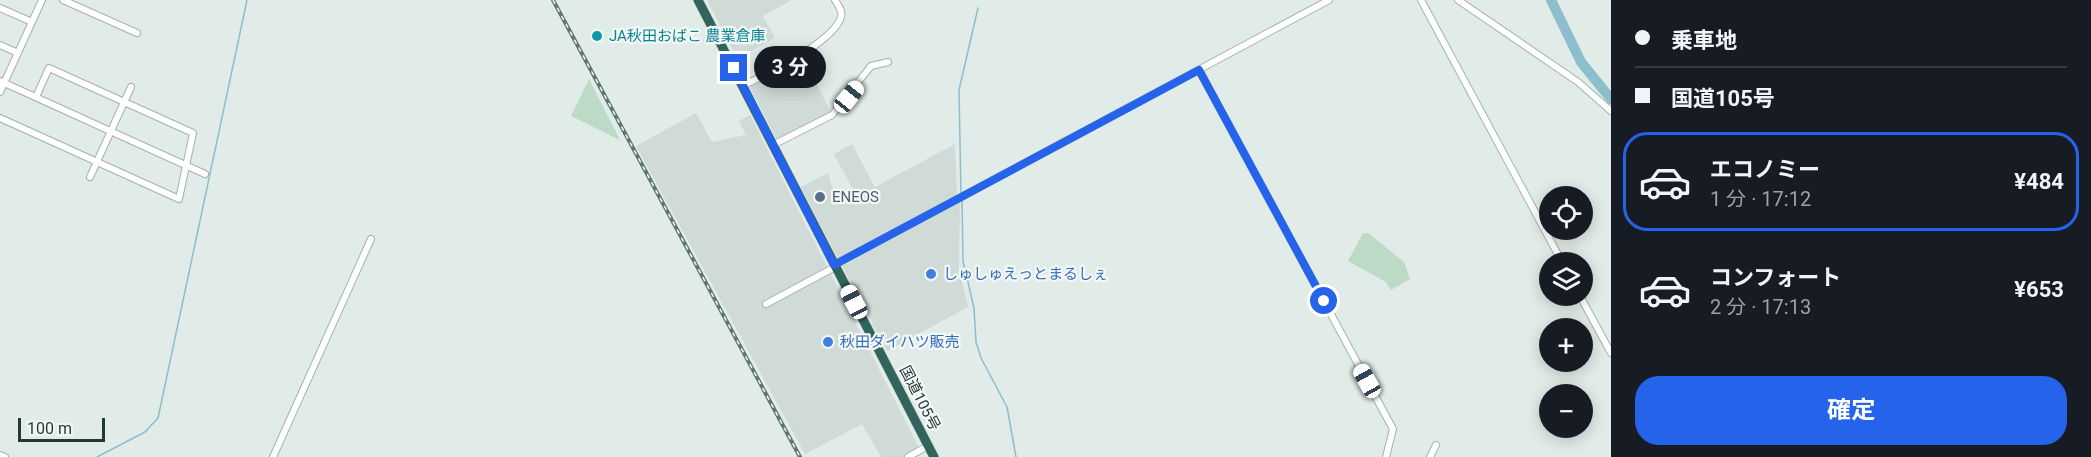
<!DOCTYPE html>
<html lang="ja">
<meta charset="utf-8">
<style>
:root{--surface:#171b24;--page:#242831;--text:#f1f3f6;--muted:#9ea1a6;--line:#363941;--accent:#2563eb}
body{margin:0;font-family:Roboto,"Noto Sans JP",sans-serif;background:var(--page);color:var(--text);height:100vh;display:flex;flex-direction:column;font-size:22px;white-space:nowrap}
*{box-sizing:border-box;margin:0}
p{font-size:20px;color:var(--muted)}
.icon{flex:none;width:33px;height:33px;fill:none;stroke:currentColor;stroke-width:2;stroke-linecap:round;stroke-linejoin:round}
.map{position:relative;flex:1;overflow:hidden}
.sheet{display:flex;flex-direction:column;background:var(--surface);width:480px}
.sheet>*{flex:none}
.banner{display:grid;align-content:center;height:132px;padding:0 24px;background:var(--surface)}
.fabs{position:absolute;left:1539px;top:186px;display:grid;gap:12px}
.fabs a{display:grid;place-items:center;width:54px;height:54px;border-radius:50%;background:var(--surface);box-shadow:0 3px 15px #0003;font-size:30px}
.scale{position:absolute;left:18px;bottom:15px;width:87px;box-sizing:border-box;padding-left:6px;border:3px solid #233a36;border-top:0;font-size:16px;line-height:21px;white-space:nowrap;color:#233a36;-webkit-text-stroke:4px #f2f8f5;paint-order:stroke}
.end{position:absolute;width:27px;height:27px;margin:-14px;border:8px solid #2563eb;background:#fff;box-shadow:0 0 0 3px #fff}
.from{border-radius:50%}
.bubble{position:absolute;height:42px;border-radius:21px;background:var(--surface);box-shadow:0 3px 15px #0003;font-size:20px;font-weight:700;line-height:42px;text-align:center}
.car{position:absolute;width:18px;height:36px;margin:-18px -9px;border-radius:8px;box-shadow:0 0 4px 2px #0007;background:linear-gradient(#fff 24%,#345 0 40%,#fff 0 76%,#345 0 86%,#fff 0)}
.banner b{display:flex;align-items:center;gap:21px;height:57px;font-size:22px}
.banner b+b{border-top:2px solid var(--line)}
.banner i{width:15px;height:15px;background:var(--text)}
ul{padding:0;list-style:none}
li{display:flex;align-items:center;gap:18px;height:99px;margin:0 12px 9px;padding:0 12px;border:3px solid transparent;border-radius:24px}
li div{flex:1}
li b{display:block;font-size:22px}
li em{font-style:normal;font-weight:700}
li.selected{border-color:var(--accent)}
li>.icon{width:54px;height:54px;stroke-width:1.5}
.action{display:flex;gap:12px;margin-top:auto;padding:12px 24px}
.action a{flex:1;height:69px;border-radius:24px;background:var(--accent);color:#fff;font-size:24px;font-weight:700;line-height:69px;text-align:center}
main{display:flex;flex:1;min-height:0}
.map>svg:first-child{display:block}
.built{fill:#d0dad6}
.green{fill:#bcdac6}
.lines{fill:none;stroke-linecap:round;stroke-linejoin:round}
.stream{stroke:#8dbecc;stroke-width:1.5}
.river{stroke:#8dbecc;stroke-width:10}
.minor-casing{stroke:#a4b2ae;stroke-width:8}
.highway-casing{stroke:#c1c8c7;stroke-width:10}
.minor{stroke:#fff;stroke-width:6}
.highway{stroke:#31645d;stroke-width:9}
.rail-casing{stroke:#5d7671;stroke-width:4}
.rail{stroke:#f2f8f5;stroke-width:1.5;stroke-dasharray:4.5;stroke-linecap:butt}
.route{stroke:#2563eb;stroke-width:8}
.culture-dot{fill:#0f9aa8;stroke:#f2f8f5;stroke-width:2}
.service-dot{fill:#5c6f8a;stroke:#f2f8f5;stroke-width:2}
.shop-dot{fill:#3f7fe0;stroke:#f2f8f5;stroke-width:2}
.labels{text-anchor:middle;stroke-width:4.5;stroke-linejoin:round;paint-order:stroke}
.culture-label{font-size:15px;fill:#0d838f;stroke:#f2f8f5;text-anchor:start}
.service-label{font-size:15px;fill:#4e5e75;stroke:#f2f8f5;text-anchor:start}
.shop-label{font-size:15px;fill:#366cbe;stroke:#f2f8f5;text-anchor:start}
.street-label{font-size:15px;fill:#233a36;stroke:#f2f8f5}
</style>
<main>
<div class="map">
<svg width="1611" height="457" viewBox="0 0 1611 457">
<rect width="100%" height="100%" fill="#e1ebe7"/>
<g class="built">
<polygon points="707,0 792,0 763,16 775,38 737,58"/>
<polygon points="802,55 831,112 777,140 748,84"/>
<polygon points="696,113 712,142 746,135 739,121 750,115 919,448 903,457 881,457 862,424 805,454 636,146"/>
<polygon points="852,144 875,187 955,144 957,196 839,261 801,187 828,173 832,187 844,204 857,197 834,154"/>
<polygon points="960,202 959,268 968,307 887,351 842,266"/>
</g>
<g class="green">
<polygon points="589,79 620,140 571,116"/>
<polygon points="1363,233 1368,233 1404,262 1410,279 1391,290 1386,282 1348,261"/>
</g>
<g class="lines">
<g class="stream">
<polyline points="961,195 959,90 978,8"/>
<polyline points="962,200 963,261 974,308 976,342 981,358 1007,407 1016,457"/>
<polyline points="97,457 145,432 158,418 247,0"/>
</g>
<polyline class="river" points="1551,0 1581,62 1611,99"/>
<defs>
<g id="minor">
<polyline points="63,0 137,33"/>
<polyline points="1421,0 1562,262"/>
<polyline points="1458,0 1578,82 1611,111"/>
<polyline points="0,8 32,22"/>
<polyline points="0,45 18,53"/>
<polyline points="1199,70 1393,429 1386,457"/>
<polyline points="0,81 205,174"/>
<path d="M743 86C767 73 833 43 841 17 843 11 838 5 835 0"/>
<polyline points="0,92 42,0"/>
<polyline points="0,118 179,199 193,133 49,68 36,97"/>
<polyline points="773,145 832,115 871,66 888,62"/>
<polyline points="90,177 131,87"/>
<polyline points="834,265 1329,0"/>
<polyline points="1580,296 1611,353"/>
<polyline points="766,304 835,267"/>
<polyline points="0,455 5,457"/>
<polyline points="273,457 371,239"/>
<polyline points="908,457 928,446"/>
<polyline points="1430,457 1436,445"/>
</g>
<polyline id="highway" points="698,0 934,457"/>
</defs>
<use href="#minor" class="minor-casing"/>
<use href="#highway" class="highway-casing"/>
<use href="#minor" class="minor"/>
<use href="#highway" class="highway"/>
<defs>
<polyline id="rail" points="553,0 800,457"/>
</defs>
<use href="#rail" class="rail-casing"/>
<use href="#rail" class="rail"/>
</g>
<g class="lines">
<polyline class="route" points="734,68 834,265 1199,70 1324,301"/>
</g>
<circle class="culture-dot" cx="597" cy="36" r="6"/>
<circle class="service-dot" cx="820" cy="197" r="6"/>
<g class="shop-dot">
<circle cx="931" cy="274" r="6"/>
<circle cx="828" cy="342" r="6"/>
</g>
<g class="labels">
<g class="culture-label">
<text x="609" y="41">JA秋田おばこ 農業倉庫</text>
</g>
<g class="service-label">
<text x="832" y="202">ENEOS</text>
</g>
<g class="shop-label">
<text x="943" y="279">しゅしゅえっとまるしぇ</text>
<text x="840" y="347">秋田ダイハツ販売</text>
</g>
<g class="street-label">
<text transform="translate(920 398) rotate(63)" y="5">国道105号</text>
</g>
</g>
</svg>
<div class="fabs">
<a><svg class="icon" aria-label="locate" viewBox="0 0 24 24"><circle cx="12" cy="12" r="6"/><path d="M12 2v4M12 18v4M2 12h4M18 12h4"/></svg></a>
<a><svg class="icon" aria-label="layers" viewBox="0 0 24 24"><path d="M12 4l9 5-9 5-9-5zM3 14l9 5 9-5"/></svg></a>
<a>+</a>
<a>−</a>
</div>
<div class="scale">100 m</div>
<i class="end from" style="left:1324px;top:301px"></i>
<i class="end" style="left:734px;top:68px"></i>
<div class="bubble" style="left:754px;top:46px;width:72px">3 分</div>
<i class="car" style="left:849px;top:97px;rotate:39deg"></i>
<i class="car" style="left:854px;top:302px;rotate:332deg"></i>
<i class="car" style="left:1367px;top:381px;rotate:331deg"></i>
</div>
<section class="sheet">
<div class="banner">
<b><i class="from"></i>乗車地</b>
<b><i></i>国道105号</b>
</div>
<ul>
<li class="selected"><svg class="icon" aria-label="car" viewBox="0 0 24 24"><path d="M5 17H2v-5l4-1 3-4h7l3 4 3 1v5h-3M9 17h6M6 11h13"/><circle cx="7" cy="17" r="2"/><circle cx="17" cy="17" r="2"/></svg><div><b>エコノミー</b><p>1 分 · 17:12</p></div><em>¥484</em></li>
<li><svg class="icon" aria-label="car" viewBox="0 0 24 24"><path d="M5 17H2v-5l4-1 3-4h7l3 4 3 1v5h-3M9 17h6M6 11h13"/><circle cx="7" cy="17" r="2"/><circle cx="17" cy="17" r="2"/></svg><div><b>コンフォート</b><p>2 分 · 17:13</p></div><em>¥653</em></li>
</ul>
<div class="action"><a>確定</a></div>
</section>
</main>
